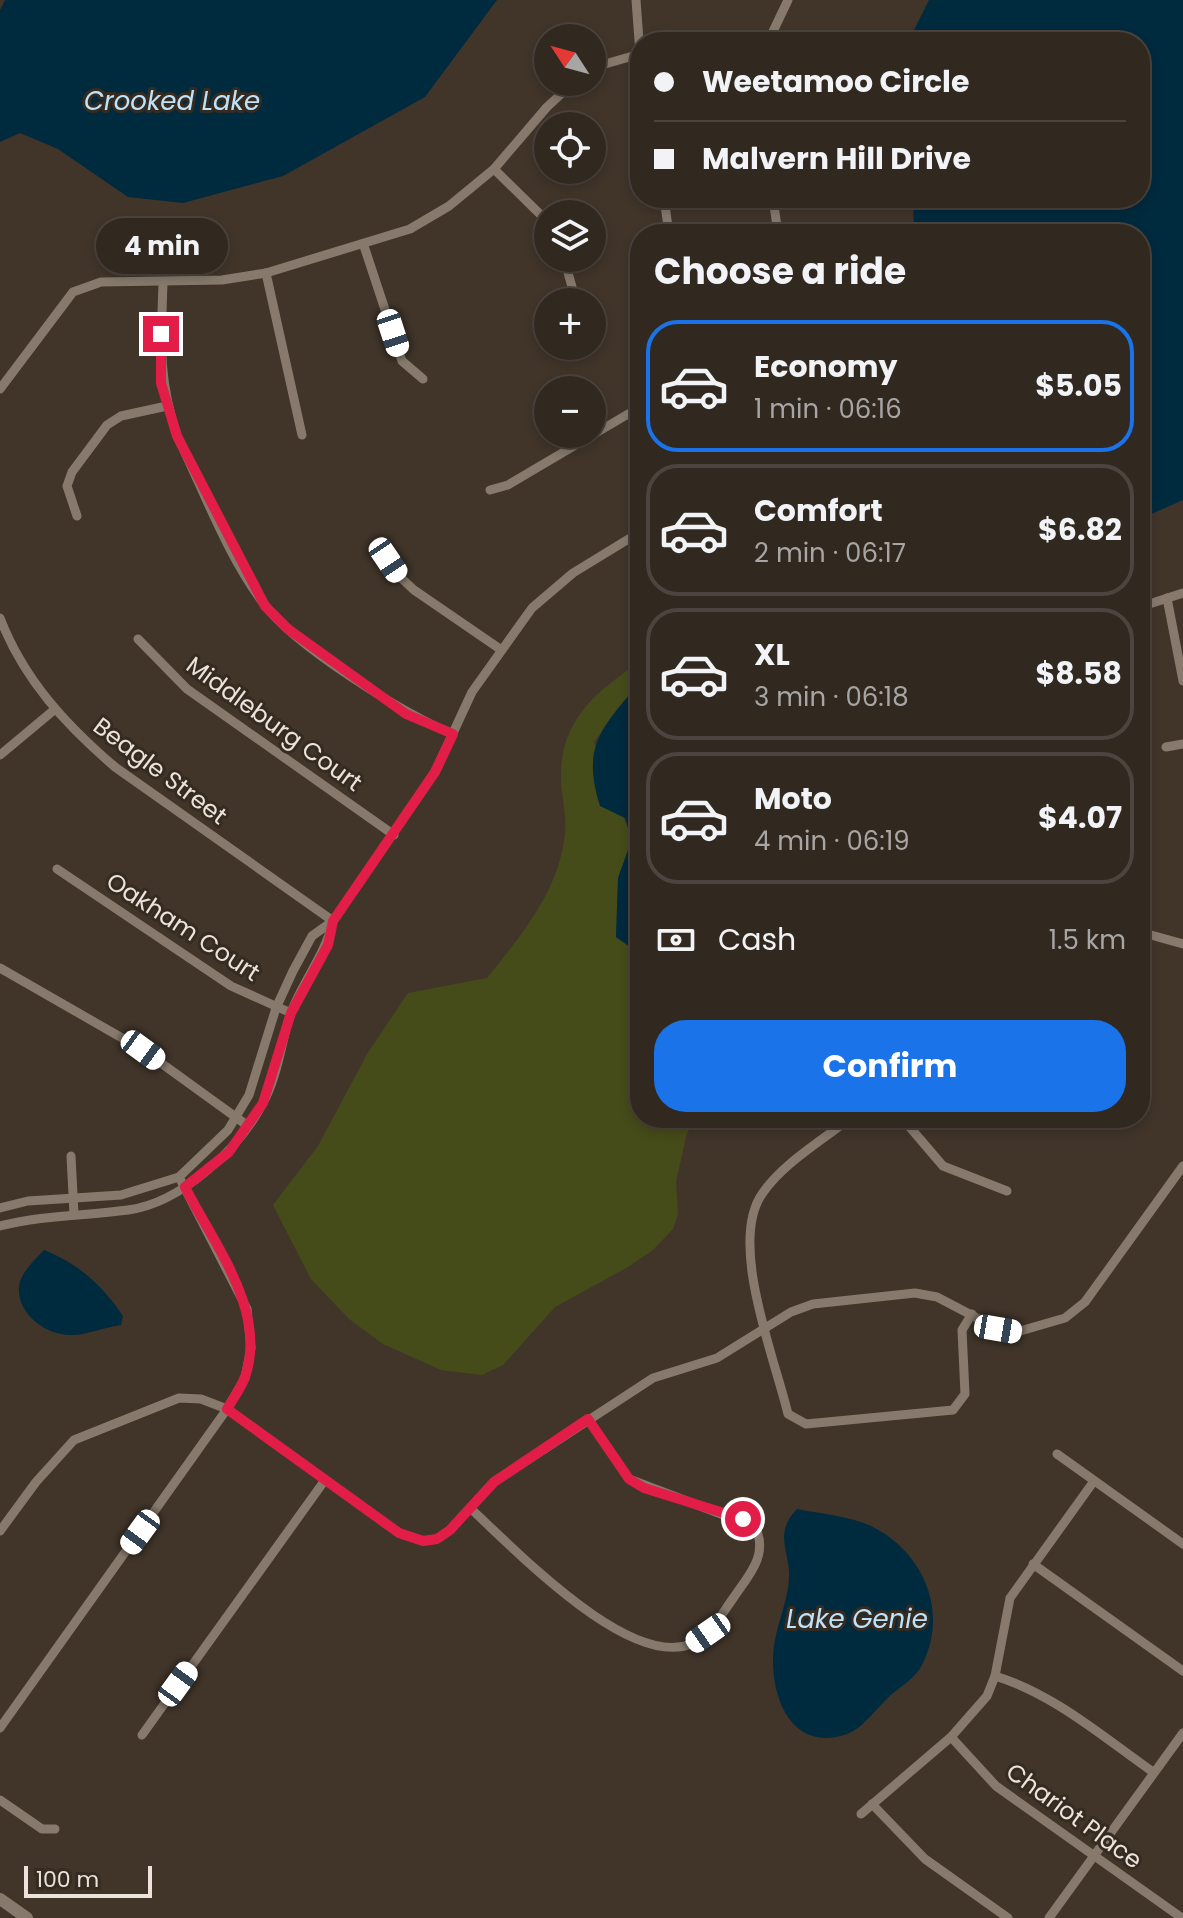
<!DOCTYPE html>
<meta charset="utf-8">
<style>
:root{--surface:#312820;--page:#393029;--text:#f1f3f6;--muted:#a8a6a5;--line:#4c443e;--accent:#1a73e8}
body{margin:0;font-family:Poppins,sans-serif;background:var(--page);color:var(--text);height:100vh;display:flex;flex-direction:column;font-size:30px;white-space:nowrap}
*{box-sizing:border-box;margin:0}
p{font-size:26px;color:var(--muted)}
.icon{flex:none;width:44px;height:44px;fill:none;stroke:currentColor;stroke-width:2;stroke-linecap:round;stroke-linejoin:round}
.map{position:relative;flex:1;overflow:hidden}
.drawer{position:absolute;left:630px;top:224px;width:520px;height:904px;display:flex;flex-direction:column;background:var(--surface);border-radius:32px;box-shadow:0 4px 12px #0003,0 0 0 2px var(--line)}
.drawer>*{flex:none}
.top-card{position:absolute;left:630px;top:32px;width:520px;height:176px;border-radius:32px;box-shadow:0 4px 12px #0003,0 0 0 2px var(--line);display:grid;align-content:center;height:176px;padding:0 24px;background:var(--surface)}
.needle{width:52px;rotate:306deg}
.buttons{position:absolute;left:534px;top:24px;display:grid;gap:16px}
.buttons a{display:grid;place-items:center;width:72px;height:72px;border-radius:50%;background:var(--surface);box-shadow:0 4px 12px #0003,0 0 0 2px var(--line);font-size:40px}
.scale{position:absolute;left:24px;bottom:20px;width:128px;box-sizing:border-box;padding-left:8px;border:4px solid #ebe3dc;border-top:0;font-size:22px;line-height:28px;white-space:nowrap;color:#ebe3dc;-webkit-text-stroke:6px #362b20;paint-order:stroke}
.end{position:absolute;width:36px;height:36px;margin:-18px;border:10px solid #e11d48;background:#fff;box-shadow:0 0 0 4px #fff}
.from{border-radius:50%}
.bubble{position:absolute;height:56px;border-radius:28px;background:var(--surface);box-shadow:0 4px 12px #0003,0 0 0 2px var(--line);font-size:26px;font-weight:700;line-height:56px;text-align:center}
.car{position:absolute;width:24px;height:48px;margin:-24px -12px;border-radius:10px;box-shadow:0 0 6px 2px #0007;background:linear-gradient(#fff 24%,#345 0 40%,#fff 0 76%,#345 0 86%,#fff 0)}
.top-card b{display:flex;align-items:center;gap:28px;height:76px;font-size:30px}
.top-card b+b{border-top:2px solid var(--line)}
.top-card i{width:20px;height:20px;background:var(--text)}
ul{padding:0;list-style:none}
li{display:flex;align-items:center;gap:24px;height:132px;margin:0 16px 12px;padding:0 8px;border:4px solid var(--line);border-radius:32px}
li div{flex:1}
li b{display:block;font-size:30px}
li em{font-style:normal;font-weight:700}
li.current{border-color:var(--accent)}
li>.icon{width:72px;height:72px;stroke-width:1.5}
h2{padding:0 24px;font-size:36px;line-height:96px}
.pay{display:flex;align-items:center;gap:20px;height:88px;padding:0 24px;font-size:30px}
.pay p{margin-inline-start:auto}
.primary-button{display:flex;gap:16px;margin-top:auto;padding:16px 24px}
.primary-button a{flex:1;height:92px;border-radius:32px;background:var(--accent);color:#fff;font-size:32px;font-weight:700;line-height:92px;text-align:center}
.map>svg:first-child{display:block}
.green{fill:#464b1a}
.water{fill:#002a3e}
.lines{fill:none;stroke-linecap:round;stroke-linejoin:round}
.street{stroke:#877a6d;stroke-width:9}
.secondary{stroke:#877a6d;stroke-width:12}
.route{stroke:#e11d48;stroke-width:10}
.labels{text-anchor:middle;stroke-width:6;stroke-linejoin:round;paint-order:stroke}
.street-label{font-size:24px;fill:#ebe3dc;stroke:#362b20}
.water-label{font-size:26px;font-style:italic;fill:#bde3fa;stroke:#362b20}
</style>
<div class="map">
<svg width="1183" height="1918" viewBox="0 0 1183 1918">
<rect width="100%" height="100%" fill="#41352a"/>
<path class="green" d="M640 662V682L594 742 632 839 618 878 616 937 640 954V1118H697L687 1133 676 1181 678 1214 673 1229 653 1250 628 1267 555 1307 503 1365 482 1375 441 1370 383 1344 349 1319 311 1279 273 1205 318 1146 367 1054 408 993 487 978C521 936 560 889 565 833 567 815 561 795 561 777 560 721 596 691 640 662Z"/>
<g class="water">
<polygon points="5,0 497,0 425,97 283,176 183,203 128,197 58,149 20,133 0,142 0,10"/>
<polygon points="929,0 1183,0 1183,500 1140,519 1140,234 914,234 913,198 1140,198 1140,42 908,42"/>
<path d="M640 682V954L616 937 618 878 632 839 625 818 600 806C581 745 602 728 640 682Z"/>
<path d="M44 1250C79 1264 102 1285 123 1316L121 1325C105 1327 87 1335 72 1335 46 1336 16 1313 19 1286 21 1272 35 1260 44 1250Z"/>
<path d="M797 1509C821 1514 851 1516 873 1527 924 1553 949 1612 922 1665 916 1677 902 1686 892 1694 878 1706 864 1728 847 1734 784 1756 765 1681 776 1635 780 1617 789 1595 789 1576 790 1552 773 1533 797 1509Z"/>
</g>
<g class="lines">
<g class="street">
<polyline points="768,42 788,0"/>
<polyline points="592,71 605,64 640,54 636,0"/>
<polyline points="494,169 548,222"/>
<polyline points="664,198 669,234"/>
<polyline points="773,198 778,234"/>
<polyline points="364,246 402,361 423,379"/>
<polyline points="564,258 572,287 570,302"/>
<polyline points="266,273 302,435"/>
<path d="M163 283C161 343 158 378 177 436 204 491 227 555 264 604 294 645 406 716 453 734"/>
<polyline points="0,389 73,292 101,282 222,280 266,273 410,229 449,206 494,169 547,107 574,82"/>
<polyline points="490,490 508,485 640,407"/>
<polyline points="77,516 67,486 72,472 107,425 121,416 167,406"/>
<polyline points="377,543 399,576 414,590 500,649"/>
<polyline points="1167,598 1183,681"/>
<polyline points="1140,607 1183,593"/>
<path d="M0 618C24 680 66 725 115 767L333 921"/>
<polyline points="138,639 187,689 394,835"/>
<polyline points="1166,747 1183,744"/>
<polyline points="0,755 54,710"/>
<polyline points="57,869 231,986 291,1013"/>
<polyline points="1140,932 1183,944"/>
<polyline points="0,968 143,1050 248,1126"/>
<path d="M850 1118C822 1141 783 1163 762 1194 728 1243 775 1359 788 1414L806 1424 953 1410 965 1394 962 1330 972 1314"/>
<polyline points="902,1118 943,1166 1007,1191"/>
<polyline points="71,1156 74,1214"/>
<polyline points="0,1208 28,1201 121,1195 179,1177 228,1130 249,1095 276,1008 293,971 312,936 333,921 435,772 472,692 532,608 573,573 640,532"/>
<path d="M0 1226C43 1215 84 1216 128 1210 181 1203 239 1149 263 1103 278 1075 281 1044 290 1015 302 982 325 956 333 921"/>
<polyline points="1057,1454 1183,1544"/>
<path d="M470 1508C513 1547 633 1675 695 1642 712 1633 723 1612 734 1597 749 1575 769 1554 755 1527L629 1479 588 1419"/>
<polyline points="0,1531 36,1482 74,1440 179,1398 201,1399 227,1409 399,1533 423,1541 437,1539 450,1530 494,1482 653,1378 717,1358 791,1312 813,1304 915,1293 937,1297 998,1329 1017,1332 1065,1318 1085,1302 1183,1166"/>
<polyline points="1033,1564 1183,1671"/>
<path d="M995 1676C1054 1694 1103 1737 1153 1772"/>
<polyline points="0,1728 227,1409 245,1378 251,1348 247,1309 179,1177"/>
<polyline points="142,1735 325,1480"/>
<polyline points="951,1737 996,1786 1182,1918"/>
<polyline points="0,1800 42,1829 55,1829"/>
<polyline points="872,1804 925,1859 1008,1918"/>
<polyline points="861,1814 951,1737 987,1696 995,1676 1010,1598 1094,1481"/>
<polyline points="1049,1918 1183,1733"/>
</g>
<polyline class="secondary" points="0,1899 27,1918"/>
</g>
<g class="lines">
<path class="route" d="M161 334V383L177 436 265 606 288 629 406 714 453 734 435 772 333 921 328 945 291 1013 263 1103 229 1152 185 1187C213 1243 268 1311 245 1377 241 1388 233 1399 227 1409L399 1533 423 1541 437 1539 450 1530 494 1482 588 1419 629 1479 644 1488 743 1519"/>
</g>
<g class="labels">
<g class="street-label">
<text transform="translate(274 724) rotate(36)" y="8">Middleburg Court</text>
<text transform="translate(160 771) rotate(37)" y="8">Beagle Street</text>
<text transform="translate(183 927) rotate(33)" y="8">Oakham Court</text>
<text transform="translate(1074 1816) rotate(36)" y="8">Chariot Place</text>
</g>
<g class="water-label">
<text x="172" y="110">Crooked Lake</text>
<text x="857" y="1628">Lake Genie</text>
</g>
</g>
</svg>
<div class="buttons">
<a><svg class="needle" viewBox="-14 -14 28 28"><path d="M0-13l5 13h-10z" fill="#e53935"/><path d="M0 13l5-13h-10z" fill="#a8a6a5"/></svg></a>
<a><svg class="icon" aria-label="locate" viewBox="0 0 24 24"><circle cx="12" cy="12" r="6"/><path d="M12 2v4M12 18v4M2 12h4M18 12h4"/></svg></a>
<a><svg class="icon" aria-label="layers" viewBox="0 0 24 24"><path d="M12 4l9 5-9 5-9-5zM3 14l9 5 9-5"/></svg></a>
<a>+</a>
<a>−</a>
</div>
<div class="scale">100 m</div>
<i class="end from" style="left:743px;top:1519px"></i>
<i class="end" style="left:161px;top:334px"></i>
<div class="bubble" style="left:96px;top:218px;width:132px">4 min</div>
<i class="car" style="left:393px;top:333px;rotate:162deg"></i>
<i class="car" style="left:388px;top:560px;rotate:146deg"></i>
<i class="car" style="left:143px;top:1050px;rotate:126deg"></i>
<i class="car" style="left:998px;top:1329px;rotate:100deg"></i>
<i class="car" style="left:140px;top:1532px;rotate:216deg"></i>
<i class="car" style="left:708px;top:1633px;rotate:235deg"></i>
<i class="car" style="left:178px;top:1684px;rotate:36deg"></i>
<div class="top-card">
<b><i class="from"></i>Weetamoo Circle</b>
<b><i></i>Malvern Hill Drive</b>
</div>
<section class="drawer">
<h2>Choose a ride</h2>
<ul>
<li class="current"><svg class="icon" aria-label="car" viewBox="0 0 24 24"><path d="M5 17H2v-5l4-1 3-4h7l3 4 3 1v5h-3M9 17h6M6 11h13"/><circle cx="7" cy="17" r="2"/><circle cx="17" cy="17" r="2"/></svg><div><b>Economy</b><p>1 min · 06:16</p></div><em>$5.05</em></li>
<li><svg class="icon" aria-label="car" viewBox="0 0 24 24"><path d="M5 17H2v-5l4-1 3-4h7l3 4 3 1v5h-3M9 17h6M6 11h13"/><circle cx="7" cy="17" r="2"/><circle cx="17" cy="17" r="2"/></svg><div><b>Comfort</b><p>2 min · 06:17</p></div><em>$6.82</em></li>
<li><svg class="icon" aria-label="car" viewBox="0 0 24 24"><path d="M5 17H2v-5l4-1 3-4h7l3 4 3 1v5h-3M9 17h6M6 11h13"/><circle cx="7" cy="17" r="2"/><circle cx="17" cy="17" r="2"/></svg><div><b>XL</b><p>3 min · 06:18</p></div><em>$8.58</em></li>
<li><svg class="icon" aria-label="car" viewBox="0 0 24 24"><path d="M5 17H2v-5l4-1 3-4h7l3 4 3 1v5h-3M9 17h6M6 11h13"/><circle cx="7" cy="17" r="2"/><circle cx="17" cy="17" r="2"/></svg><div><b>Moto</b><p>4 min · 06:19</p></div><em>$4.07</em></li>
</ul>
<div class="pay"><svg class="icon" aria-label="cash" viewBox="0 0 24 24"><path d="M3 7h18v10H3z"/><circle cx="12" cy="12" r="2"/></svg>Cash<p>1.5 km</p></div>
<div class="primary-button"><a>Confirm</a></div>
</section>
</div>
